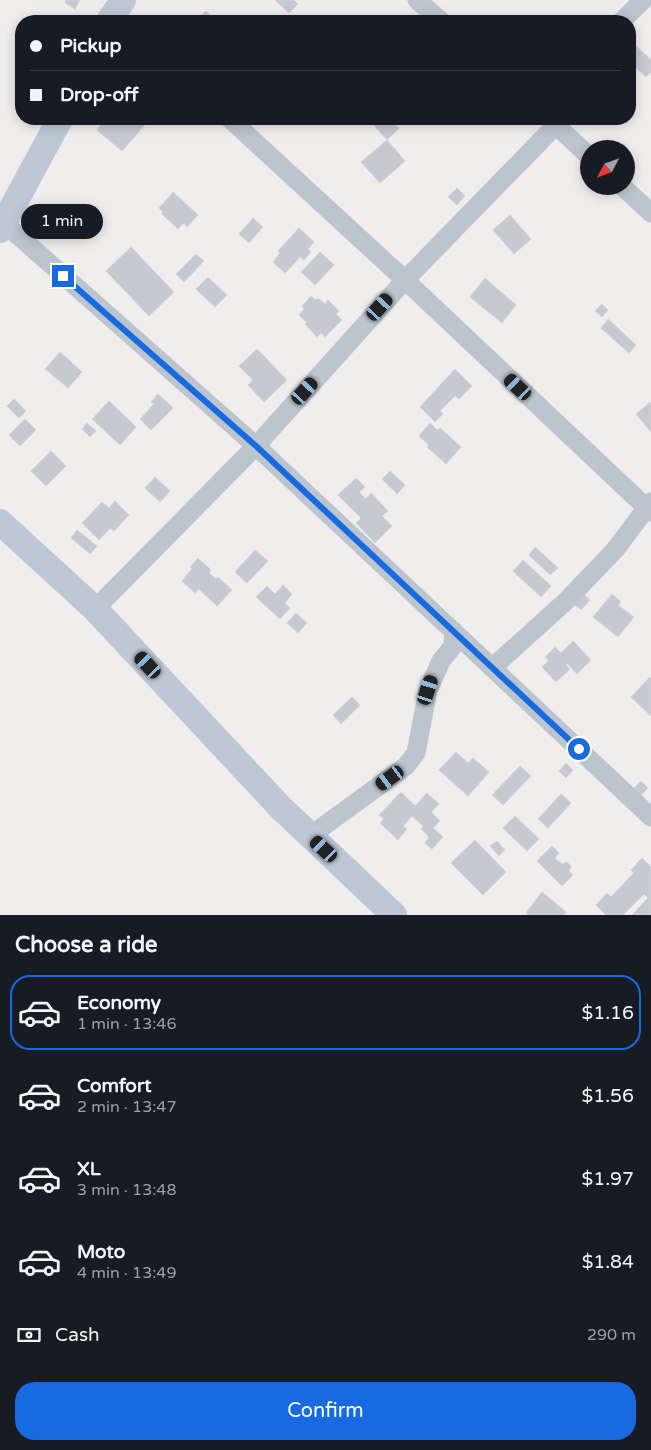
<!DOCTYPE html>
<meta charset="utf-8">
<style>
:root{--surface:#171b24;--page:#20242c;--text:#f1f3f6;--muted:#9ea1a6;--line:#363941;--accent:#176ae0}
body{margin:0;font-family:"Varela Round",sans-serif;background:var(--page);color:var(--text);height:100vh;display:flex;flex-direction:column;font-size:19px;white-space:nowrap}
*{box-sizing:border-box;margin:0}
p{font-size:16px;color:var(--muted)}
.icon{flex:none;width:28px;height:28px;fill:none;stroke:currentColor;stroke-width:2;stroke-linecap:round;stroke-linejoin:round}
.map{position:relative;height:915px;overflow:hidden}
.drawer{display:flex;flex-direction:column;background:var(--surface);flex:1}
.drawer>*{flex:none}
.guide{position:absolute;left:15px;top:15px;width:621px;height:110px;border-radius:20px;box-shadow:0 2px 12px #0003;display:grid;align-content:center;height:110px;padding:0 15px;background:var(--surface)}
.needle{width:32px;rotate:229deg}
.buttons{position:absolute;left:580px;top:140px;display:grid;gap:10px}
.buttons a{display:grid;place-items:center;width:55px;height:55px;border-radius:50%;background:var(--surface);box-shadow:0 2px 12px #0003;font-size:25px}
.end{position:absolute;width:22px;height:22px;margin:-11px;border:6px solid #176ae0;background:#fff;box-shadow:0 0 0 2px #fff}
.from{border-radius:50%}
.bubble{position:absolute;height:35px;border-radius:18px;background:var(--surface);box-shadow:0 2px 12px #0003;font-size:16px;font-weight:600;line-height:35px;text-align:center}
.car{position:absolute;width:15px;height:30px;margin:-15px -8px;border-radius:6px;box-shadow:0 0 4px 1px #0007;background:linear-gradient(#222 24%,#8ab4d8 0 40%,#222 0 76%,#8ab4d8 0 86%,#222 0)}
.guide b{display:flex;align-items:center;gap:18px;height:48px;font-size:19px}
.guide b+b{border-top:1px solid var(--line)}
.guide i{width:12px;height:12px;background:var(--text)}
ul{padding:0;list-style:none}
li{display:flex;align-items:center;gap:15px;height:75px;margin:0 10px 8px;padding:0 5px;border:2px solid transparent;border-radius:20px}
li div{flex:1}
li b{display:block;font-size:19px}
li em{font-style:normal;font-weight:600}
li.on{border-color:var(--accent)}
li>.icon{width:45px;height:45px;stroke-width:1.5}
h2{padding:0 15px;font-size:22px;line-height:60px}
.pay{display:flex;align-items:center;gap:12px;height:55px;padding:0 15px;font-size:19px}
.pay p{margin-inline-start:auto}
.button{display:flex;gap:10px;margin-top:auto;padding:10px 15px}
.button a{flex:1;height:58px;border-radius:20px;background:var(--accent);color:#fff;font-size:20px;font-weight:600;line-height:58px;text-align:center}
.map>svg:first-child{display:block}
.building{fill:#c7c9d0;stroke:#d1d3d9}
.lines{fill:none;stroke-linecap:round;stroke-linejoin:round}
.street{stroke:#bcc5cd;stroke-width:19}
.secondary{stroke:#bec8d5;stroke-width:26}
.route{stroke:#176ae0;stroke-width:6}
</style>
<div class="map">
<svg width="651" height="915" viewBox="0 0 651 915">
<rect width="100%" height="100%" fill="#f0eded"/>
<g class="building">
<polygon points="66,0 80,0 75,9 65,3"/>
<polygon points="275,0 294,0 298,4 289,13"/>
<polygon points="206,11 215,21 194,21"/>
<polygon points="631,41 651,60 651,72 646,77 630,62"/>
<polygon points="106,119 150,119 122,151 97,130"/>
<polygon points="379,119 391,119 399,128 387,140 373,124"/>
<polygon points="387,140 405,161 380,183 361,162"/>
<polygon points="457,188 465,196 457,205 448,197"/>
<polygon points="173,192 198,215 187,227 184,223 178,229 162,214 163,212 159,208"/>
<polygon points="510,215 531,239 514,254 493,230"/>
<polygon points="253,218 263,227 249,243 239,234"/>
<polygon points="299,228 314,242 308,249 311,252 304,260 300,257 285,273 273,262 280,253 278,251"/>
<polygon points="131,247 174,292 149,316 106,271"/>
<polygon points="320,252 334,265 315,285 301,272"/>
<polygon points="196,254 204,261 184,282 176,274"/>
<polygon points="208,277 227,295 215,307 196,289"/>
<polygon points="485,278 516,305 502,323 470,297"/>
<polygon points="311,296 316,300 318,298 325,304 328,300 339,311 336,314 342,320 325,337 321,333 317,337 305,324 307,323 299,315 304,309 302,306"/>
<polygon points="602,304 608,310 602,317 595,311"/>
<polygon points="608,319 636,345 629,353 601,328"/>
<polygon points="257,349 287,380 264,402 248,385 253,380 239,366"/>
<polygon points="60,352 82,372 68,388 45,369"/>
<polygon points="455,369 472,386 459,399 455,396 440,411 443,414 435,422 420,407"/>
<polygon points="158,394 173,408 151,430 140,419 154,404 151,402"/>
<polygon points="14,399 26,411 19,418 7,406"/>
<polygon points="109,401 136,427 120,445 92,419"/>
<polygon points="651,402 651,432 636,414"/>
<polygon points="25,419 36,430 20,446 9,435"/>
<polygon points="87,423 96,431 90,437 82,429"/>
<polygon points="430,423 437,430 440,428 461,447 446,464 427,447 429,445 419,436"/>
<polygon points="51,451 66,466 46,486 31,471"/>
<polygon points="390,471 405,485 397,494 382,479"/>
<polygon points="155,477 170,491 160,502 145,488"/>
<polygon points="356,478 365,487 359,492 366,499 371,493 388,511 382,516 392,526 375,543 356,523 361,518 338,495"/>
<polygon points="115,501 129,515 114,531 110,528 99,540 82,523 102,502 109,508"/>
<polygon points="77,530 97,546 90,554 71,538"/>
<polygon points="535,547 558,568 550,575 529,555"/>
<polygon points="255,550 268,561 247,583 235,572"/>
<polygon points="198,558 211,570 209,573 216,579 218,577 232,590 217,606 199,589 195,593 182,581 192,569 190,567"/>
<polygon points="523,560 551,586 541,597 513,571"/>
<polygon points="283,585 292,594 285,603 290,608 280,619 256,597 267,586 275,594"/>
<polygon points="582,593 590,600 581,610 574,604"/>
<polygon points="612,594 621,602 618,605 634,617 618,637 593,617"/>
<polygon points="296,613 307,623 298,633 287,623"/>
<polygon points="573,641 591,660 577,674 567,663 566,665 570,669 556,682 542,667 549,660 545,657 555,647 561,653"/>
<polygon points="650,677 651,678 651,716 631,697"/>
<polygon points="352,697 360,705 341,724 333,715"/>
<polygon points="456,752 468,763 473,758 489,772 468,796 439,770"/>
<polygon points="566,763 573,770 566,778 559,771"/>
<polygon points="520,766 531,776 503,805 492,795"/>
<polygon points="641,781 648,788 641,795 634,788"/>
<polygon points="401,792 415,806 427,793 439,804 431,812 440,821 433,828 443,837 432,849 425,843 429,837 421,829 423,826 412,816 403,826 407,829 398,840 380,823 384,819 379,815"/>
<polygon points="561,794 571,803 548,828 538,819"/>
<polygon points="515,816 539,839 527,851 503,828"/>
<polygon points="475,840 506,872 483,895 451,863"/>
<polygon points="497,841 505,850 499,856 490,846"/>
<polygon points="552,846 559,853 555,858 562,864 567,862 571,866 569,871 573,875 562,886 537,861"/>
<polygon points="642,858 651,867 651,915 632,915 648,898 644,894 623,915 606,915 596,905 607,893 611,897 634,873 631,870"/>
<polygon points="542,892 566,912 564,915 528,915 526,913"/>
</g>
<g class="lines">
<g class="street">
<polyline points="417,0 441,21"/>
<polyline points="622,21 643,0"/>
<polyline points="230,119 405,280 651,512"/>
<polyline points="549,119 589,156"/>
<polyline points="622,186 651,213"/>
<polyline points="4,223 256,446 651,817"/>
<polyline points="95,609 256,446 405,280 556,125"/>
<polyline points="493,667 565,602 615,550 651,502"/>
<polyline points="310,836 406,766 416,753 428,690 441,661 453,646 454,631"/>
</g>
<g class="secondary">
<polyline points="109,21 123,0"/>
<polyline points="0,230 60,119"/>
<polyline points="0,522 95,609 280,807 394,915"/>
</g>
</g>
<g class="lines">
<polyline class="route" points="63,276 256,446 579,749"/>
</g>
</svg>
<div class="buttons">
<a><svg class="needle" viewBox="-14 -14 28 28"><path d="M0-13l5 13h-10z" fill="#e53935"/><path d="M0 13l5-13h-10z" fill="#9ea1a6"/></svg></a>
</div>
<i class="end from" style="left:579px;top:749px"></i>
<i class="end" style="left:63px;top:276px"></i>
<div class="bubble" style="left:21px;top:204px;width:82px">1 min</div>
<i class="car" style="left:380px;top:307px;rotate:42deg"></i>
<i class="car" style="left:518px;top:387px;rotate:313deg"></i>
<i class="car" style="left:305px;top:391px;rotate:42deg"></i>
<i class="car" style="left:148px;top:665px;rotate:317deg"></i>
<i class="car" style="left:428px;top:690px;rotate:18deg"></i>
<i class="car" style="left:390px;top:778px;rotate:234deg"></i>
<i class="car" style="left:324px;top:849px;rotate:313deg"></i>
<div class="guide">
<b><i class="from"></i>Pickup</b>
<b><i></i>Drop-off</b>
</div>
</div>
<section class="drawer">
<h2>Choose a ride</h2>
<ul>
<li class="on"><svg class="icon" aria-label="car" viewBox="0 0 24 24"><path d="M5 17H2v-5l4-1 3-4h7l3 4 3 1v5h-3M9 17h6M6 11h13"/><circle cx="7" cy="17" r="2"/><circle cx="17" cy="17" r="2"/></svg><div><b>Economy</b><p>1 min · 13:46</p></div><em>$1.16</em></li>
<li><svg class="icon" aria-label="car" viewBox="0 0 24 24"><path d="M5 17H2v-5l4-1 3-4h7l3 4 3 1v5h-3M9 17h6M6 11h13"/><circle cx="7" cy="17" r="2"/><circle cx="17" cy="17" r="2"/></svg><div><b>Comfort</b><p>2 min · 13:47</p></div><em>$1.56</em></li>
<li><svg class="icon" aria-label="car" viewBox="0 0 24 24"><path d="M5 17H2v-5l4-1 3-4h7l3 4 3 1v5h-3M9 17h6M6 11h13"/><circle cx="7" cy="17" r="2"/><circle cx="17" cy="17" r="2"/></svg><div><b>XL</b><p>3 min · 13:48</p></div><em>$1.97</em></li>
<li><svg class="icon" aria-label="car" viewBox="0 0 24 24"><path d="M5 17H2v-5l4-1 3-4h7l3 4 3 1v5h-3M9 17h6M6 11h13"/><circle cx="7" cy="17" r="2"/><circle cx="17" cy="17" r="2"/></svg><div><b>Moto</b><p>4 min · 13:49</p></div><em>$1.84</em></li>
</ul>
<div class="pay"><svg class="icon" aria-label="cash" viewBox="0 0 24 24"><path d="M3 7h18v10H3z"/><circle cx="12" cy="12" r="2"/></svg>Cash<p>290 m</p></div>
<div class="button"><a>Confirm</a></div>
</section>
